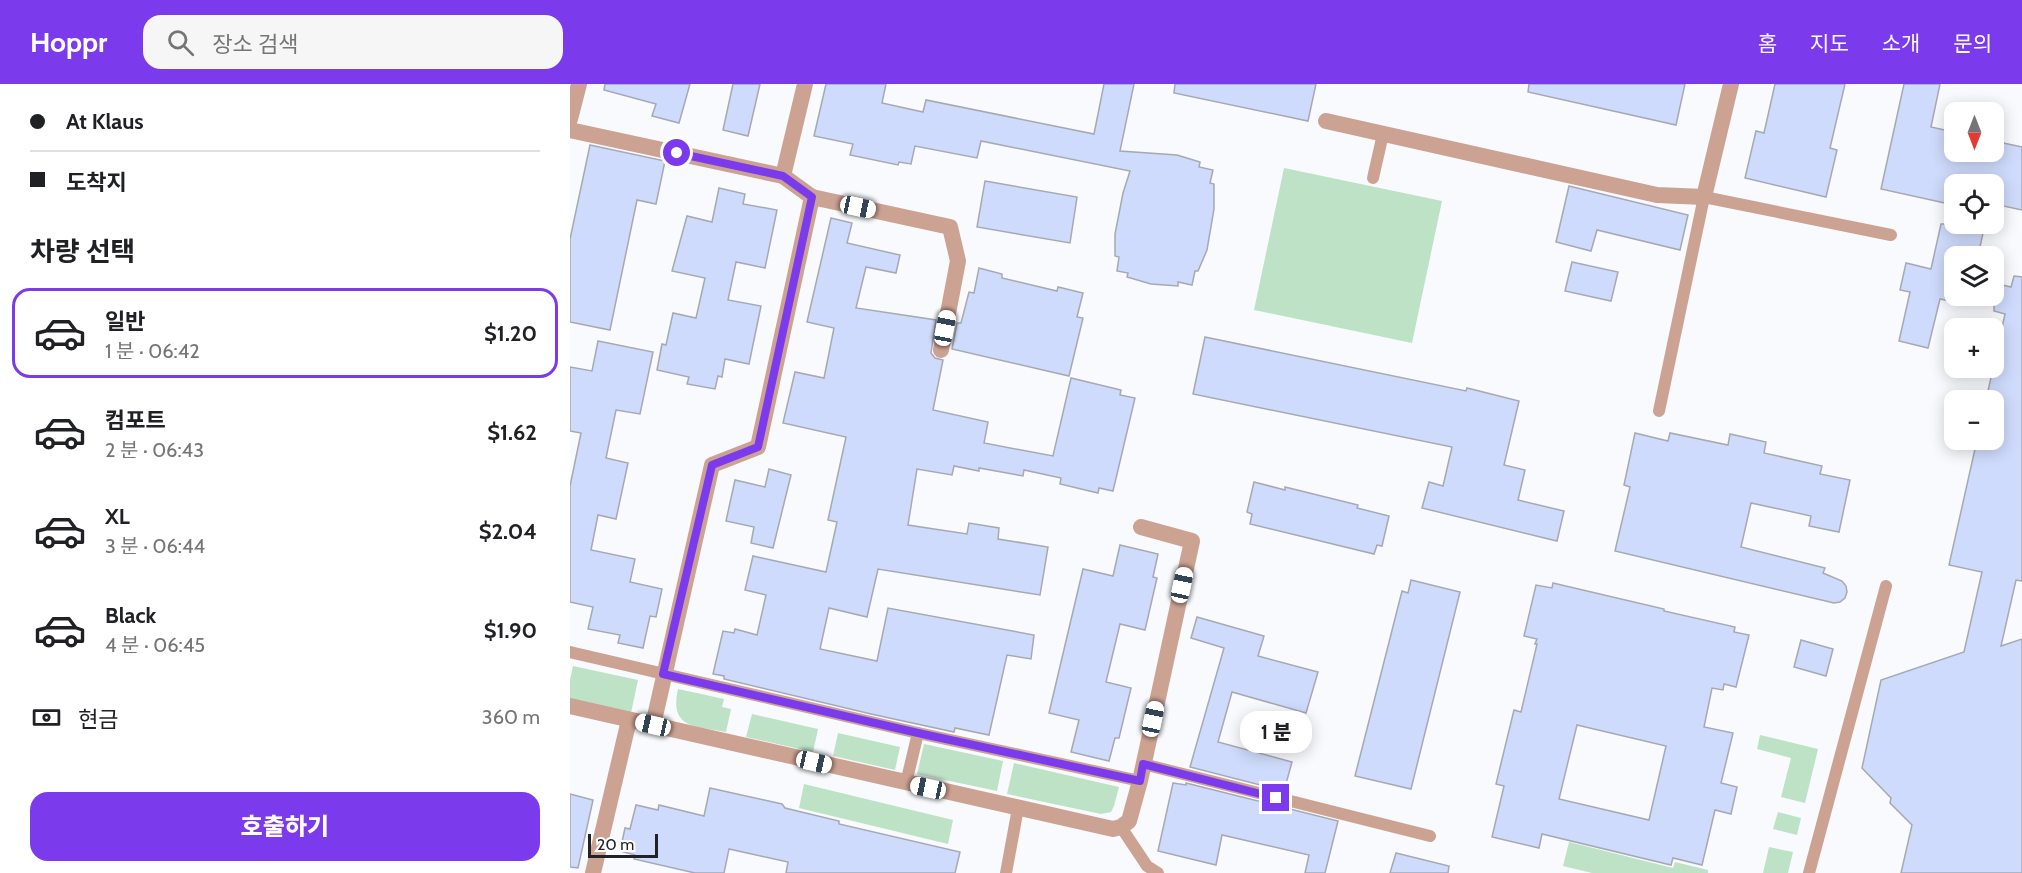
<!DOCTYPE html>
<html lang="ko">
<meta charset="utf-8">
<style>
:root{--surface:#fff;--page:#f6f6f6;--text:#202124;--muted:#757577;--line:#e0e0e0;--accent:#7c3aed}
body{margin:0;font-family:Cabin,"Noto Sans KR",sans-serif;background:var(--page);color:var(--text);height:100vh;display:flex;flex-direction:column;font-size:22px;white-space:nowrap}
*{box-sizing:border-box;margin:0}
p{font-size:20px;color:var(--muted)}
.icon{flex:none;width:33px;height:33px;fill:none;stroke:currentColor;stroke-width:2;stroke-linecap:round;stroke-linejoin:round}
.map{position:relative;flex:1;overflow:hidden}
.details{display:flex;flex-direction:column;background:var(--surface);width:570px}
.details>*{flex:none}
.hud{display:grid;align-content:center;height:132px;padding:0 30px;background:var(--surface)}
.needle{width:39px;rotate:180deg}
.fabs{position:absolute;left:1374px;top:18px;display:grid;gap:12px}
.fabs a{display:grid;place-items:center;width:60px;height:60px;border-radius:12px;background:var(--surface);box-shadow:0 3px 15px #0003;font-size:30px}
.scale{position:absolute;left:18px;bottom:15px;width:70px;box-sizing:border-box;padding-left:6px;border:3px solid #202225;border-top:0;font-size:16px;line-height:21px;white-space:nowrap;color:#202225;-webkit-text-stroke:4px #fff;paint-order:stroke}
.end{position:absolute;width:27px;height:27px;margin:-14px;border:8px solid #7c3aed;background:#fff;box-shadow:0 0 0 3px #fff}
.from{border-radius:50%}
.bubble{position:absolute;height:42px;border-radius:18px;background:var(--surface);box-shadow:0 3px 15px #0003;font-size:20px;font-weight:800;line-height:42px;text-align:center}
.car{position:absolute;width:18px;height:36px;margin:-18px -9px;border-radius:8px;box-shadow:0 0 4px 2px #0007;background:linear-gradient(#fff 24%,#345 0 40%,#fff 0 76%,#345 0 86%,#fff 0)}
.hud b{display:flex;align-items:center;gap:21px;height:57px;font-size:22px}
.hud b+b{border-top:2px solid var(--line)}
.hud i{width:15px;height:15px;background:var(--text)}
ul{padding:0;list-style:none}
li{display:flex;align-items:center;gap:18px;height:90px;margin:0 12px 9px;padding:0 18px;border:3px solid transparent;border-radius:18px}
li div{flex:1}
li b{display:block;font-size:22px}
li em{font-style:normal;font-weight:800}
li.on{border-color:var(--accent)}
li>.icon{width:54px;height:54px;stroke-width:1.5}
h2{padding:0 30px;font-size:27px;line-height:72px}
.pay{display:flex;align-items:center;gap:15px;height:66px;padding:0 30px;font-size:22px}
.pay p{margin-inline-start:auto}
.action{display:flex;gap:12px;margin-top:auto;padding:12px 30px}
.action a{flex:1;height:69px;border-radius:18px;background:var(--accent);color:#fff;font-size:24px;font-weight:800;line-height:69px;text-align:center}
header{display:flex;align-items:center;gap:36px;box-sizing:border-box;height:84px;padding:0 30px;background:var(--accent);color:#fff}
header strong{font-size:28px}
nav{display:flex;gap:33px;margin-inline-start:auto;font-size:21px}
.search{width:420px;height:54px;background:var(--page);display:flex;align-items:center;gap:15px;box-sizing:border-box;padding:0 21px;border-radius:18px;color:var(--muted);font-size:22px}
main{display:flex;flex:1;min-height:0}
.map>svg:first-child{display:block}
.green{fill:#bee2c5}
.building{fill:#cfdbfc;stroke:#a6a9b2;stroke-width:1.5;fill-rule:evenodd}
.lines{fill:none;stroke-linecap:round;stroke-linejoin:round}
.service{stroke:#cca293;stroke-width:12}
.minor{stroke:#cca293;stroke-width:16}
.route{stroke:#7c3aed;stroke-width:8}
</style>
<header>
<strong>Hoppr</strong>
<div class="search"><svg class="icon" aria-label="search" viewBox="0 0 24 24"><circle cx="10" cy="10" r="6"/><path d="M15 15l6 6"/></svg>장소 검색</div>
<nav><a>홈</a><a>지도</a><a>소개</a><a>문의</a></nav>
</header>
<main>
<section class="details">
<div class="hud">
<b><i class="from"></i>At Klaus</b>
<b><i></i>도착지</b>
</div>
<h2>차량 선택</h2>
<ul>
<li class="on"><svg class="icon" aria-label="car" viewBox="0 0 24 24"><path d="M5 17H2v-5l4-1 3-4h7l3 4 3 1v5h-3M9 17h6M6 11h13"/><circle cx="7" cy="17" r="2"/><circle cx="17" cy="17" r="2"/></svg><div><b>일반</b><p>1 분 · 06:42</p></div><em>$1.20</em></li>
<li><svg class="icon" aria-label="car" viewBox="0 0 24 24"><path d="M5 17H2v-5l4-1 3-4h7l3 4 3 1v5h-3M9 17h6M6 11h13"/><circle cx="7" cy="17" r="2"/><circle cx="17" cy="17" r="2"/></svg><div><b>컴포트</b><p>2 분 · 06:43</p></div><em>$1.62</em></li>
<li><svg class="icon" aria-label="car" viewBox="0 0 24 24"><path d="M5 17H2v-5l4-1 3-4h7l3 4 3 1v5h-3M9 17h6M6 11h13"/><circle cx="7" cy="17" r="2"/><circle cx="17" cy="17" r="2"/></svg><div><b>XL</b><p>3 분 · 06:44</p></div><em>$2.04</em></li>
<li><svg class="icon" aria-label="car" viewBox="0 0 24 24"><path d="M5 17H2v-5l4-1 3-4h7l3 4 3 1v5h-3M9 17h6M6 11h13"/><circle cx="7" cy="17" r="2"/><circle cx="17" cy="17" r="2"/></svg><div><b>Black</b><p>4 분 · 06:45</p></div><em>$1.90</em></li>
</ul>
<div class="pay"><svg class="icon" aria-label="cash" viewBox="0 0 24 24"><path d="M3 7h18v10H3z"/><circle cx="12" cy="12" r="2"/></svg>현금<p>360 m</p></div>
<div class="action"><a>호출하기</a></div>
</section>
<div class="map">
<svg width="1452" height="789" viewBox="0 0 1452 789">
<rect width="100%" height="100%" fill="#f8fafd"/>
<g class="green">
<polygon points="714,84 872,117 842,259 684,226"/>
<polygon points="3,582 68,596 61,629 0,616 0,596"/>
<path d="M108 605 154 615 152 623 161 625 156 648C126 642 99 645 108 605Z"/>
<polygon points="182,630 248,645 243,668 176,653"/>
<polygon points="268,649 330,663 325,686 263,672"/>
<polygon points="1190,651 1248,665 1235,719 1211,713 1221,674 1187,665"/>
<polygon points="354,660 433,677 427,707 347,690"/>
<polygon points="444,679 549,703 544,722 541,728 531,730 437,710"/>
<polygon points="234,700 383,736 378,760 229,724"/>
<polygon points="1208,728 1231,734 1227,751 1203,745"/>
<polygon points="999,758 1103,784 1105,778 1138,786 1138,789 1022,789 993,782"/>
<polygon points="1199,763 1223,768 1218,789 1193,789"/>
</g>
<g class="building">
<polygon points="35,0 120,0 109,39 82,32 86,20 34,6"/>
<polygon points="163,0 190,0 178,52 153,46"/>
<polygon points="256,0 316,0 312,19 353,28 356,16 524,50 534,0 564,0 550,67 607,71 630,78 629,83 643,86 640,99 644,100 644,125 637,166 628,187 625,187 622,201 608,198 608,202 581,200 557,193 558,189 547,187 549,173 545,172 545,150 553,109 560,87 411,57 407,74 345,62 341,80 329,78 328,81 280,71 283,60 244,52"/>
<polygon points="605,0 746,0 738,37 604,9"/>
<polygon points="959,0 1115,0 1106,41 958,8"/>
<polygon points="1205,0 1275,0 1260,64 1267,66 1256,113 1175,94 1186,47 1194,49"/>
<polygon points="1334,0 1370,0 1361,43 1384,48 1384,68 1424,68 1424,57 1452,63 1452,126 1424,120 1424,100 1384,100 1384,121 1311,105"/>
<polygon points="20,61 95,77 86,120 67,116 40,246 0,238 0,155"/>
<polygon points="415,97 507,113 500,159 407,143"/>
<polygon points="999,102 1118,131 1110,166 1027,146 1021,167 986,158"/>
<polygon points="149,104 175,110 173,120 207,126 195,184 166,178 158,216 191,222 179,280 155,275 152,293 148,292 145,305 117,300 119,293 87,286 92,260 96,261 103,229 126,234 135,194 102,187 117,132 142,138"/>
<polygon points="261,134 282,139 277,159 330,171 326,189 296,183 286,224 366,236 361,269 365,274 373,276 363,326 418,338 414,359 483,372 501,294 551,306 550,311 565,314 543,407 529,404 528,409 490,400 491,394 454,386 453,392 409,384 409,387 384,382 382,391 347,385 338,441 397,450 399,439 429,444 428,455 478,463 470,511 308,485 297,533 259,524 250,565 307,577 318,524 464,551 461,575 437,571 419,651 385,644 384,648 301,630 154,595 154,592 143,590 153,547 164,549 165,545 187,551 196,511 175,506 183,472 256,488 267,438 258,436 276,353 213,339 225,288 254,294 264,244 237,238"/>
<polygon points="1371,140 1415,140 1408,172 1384,172 1384,218 1370,215 1358,264 1329,257 1340,208 1330,206 1336,179 1361,185"/>
<polygon points="1002,178 1048,188 1041,217 995,207"/>
<polygon points="409,184 432,190 432,194 487,207 488,203 513,209 507,233 513,234 499,292 382,265 387,239 391,239 399,208 404,209"/>
<polygon points="1444,192 1452,193 1452,497 1446,496 1431,562 1452,555 1452,789 1331,789 1342,741 1320,719 1321,714 1292,684 1311,596 1394,568 1412,488 1379,481 1407,356 1424,356 1424,316 1416,316 1435,230 1424,227 1424,199 1441,203"/>
<polygon points="635,253 896,307 897,304 949,317 934,381 955,386 948,416 994,427 987,457 852,424 859,398 873,402 882,363 623,310"/>
<polygon points="28,257 83,268 70,330 46,326 36,374 58,379 46,435 28,431 21,466 65,475 60,498 92,505 86,533 80,532 73,564 48,559 50,551 18,545 23,523 0,518 0,402 11,349 0,347 0,283 22,287"/>
<polygon points="1065,349 1098,357 1100,349 1158,361 1160,350 1196,358 1194,369 1252,382 1250,390 1280,396 1269,448 1239,442 1241,432 1181,419 1171,463 1255,484 1253,489 1272,497 1276,502 1277,508 1275,514 1270,518 1264,519 1045,467 1060,403 1054,401"/>
<polygon points="199,385 221,391 203,464 181,459 184,443 156,437 165,396 195,403"/>
<polygon points="684,398 715,406 715,403 788,421 787,424 819,432 812,462 807,461 804,470 680,440 682,430 677,428"/>
<polygon points="550,461 588,470 583,493 587,494 575,546 550,540 536,598 561,604 549,654 545,654 539,677 501,668 509,636 479,629 513,485 543,492"/>
<polygon points="841,496 890,508 841,705 785,692 832,507 838,509"/>
<path d="M983 499 1094 525V527L1165 543 1164 548 1179 551 1166 603 1154 600 1153 606 1142 604 1134 643 1163 649 1151 699 1167 703 1161 730 1145 726 1132 781 1103 774 1101 781 972 750 969 764 922 753 934 702 926 700 944 626 951 628 967 560H965L967 555 954 552 966 501 982 504ZM1007 641 1096 662 1079 736 989 715Z"/>
<polygon points="627,533 694,552 688,572 748,588 736,629 662,608 648,658 722,678 714,707 620,683 654,564 621,554"/>
<polygon points="1231,556 1263,565 1256,592 1224,583"/>
<polygon points="603,699 616,701 616,699 768,737 755,789 735,789 739,771 652,751 646,781 588,767"/>
<polygon points="140,704 212,720 215,724 269,737 269,740 390,768 385,789 216,789 218,778 159,765 154,789 125,789 64,775 65,771 50,767 55,744 60,745 66,721 88,726 89,721 134,732"/>
<polygon points="0,710 23,716 8,784 0,783"/>
<polygon points="826,769 879,782 878,789 820,789"/>
</g>
<g class="lines">
<g class="service">
<polyline points="803,94 813,50"/>
<polyline points="1089,327 1134,113 1321,151"/>
<polyline points="0,568 348,649 570,697"/>
<polyline points="573,680 860,752"/>
<polyline points="336,699 348,649"/>
<polyline points="551,743 577,782 588,789"/>
<polyline points="436,789 448,724"/>
<polyline points="1239,789 1316,502"/>
</g>
<g class="minor">
<polyline points="0,35 9,0"/>
<polyline points="756,37 1087,111 1134,113 1161,0"/>
<polyline points="0,46 213,92"/>
<polyline points="242,113 380,143 388,177 371,266"/>
<polyline points="0,622 543,745 551,743 559,737 570,697 622,457 571,443"/>
<polyline points="83,641 142,381 188,363 242,113 213,92 235,0"/>
<polyline points="23,789 59,636"/>
</g>
</g>
<g class="lines">
<polyline class="route" points="107,69 213,92 242,113 188,363 142,381 93,590 348,649 570,697 573,680 706,714"/>
</g>
</svg>
<div class="fabs">
<a><svg class="needle" viewBox="-14 -14 28 28"><path d="M0-13l5 13h-10z" fill="#e53935"/><path d="M0 13l5-13h-10z" fill="#757577"/></svg></a>
<a><svg class="icon" aria-label="locate" viewBox="0 0 24 24"><circle cx="12" cy="12" r="6"/><path d="M12 2v4M12 18v4M2 12h4M18 12h4"/></svg></a>
<a><svg class="icon" aria-label="layers" viewBox="0 0 24 24"><path d="M12 4l9 5-9 5-9-5zM3 14l9 5 9-5"/></svg></a>
<a>+</a>
<a>−</a>
</div>
<div class="scale">20 m</div>
<i class="end from" style="left:107px;top:69px"></i>
<i class="end" style="left:706px;top:714px"></i>
<div class="bubble" style="left:670px;top:627px;width:72px">1 분</div>
<i class="car" style="left:288px;top:123px;rotate:102deg"></i>
<i class="car" style="left:375px;top:244px;rotate:11deg"></i>
<i class="car" style="left:612px;top:501px;rotate:12deg"></i>
<i class="car" style="left:583px;top:635px;rotate:12deg"></i>
<i class="car" style="left:83px;top:641px;rotate:283deg"></i>
<i class="car" style="left:244px;top:678px;rotate:103deg"></i>
<i class="car" style="left:358px;top:704px;rotate:282deg"></i>
</div>
</main>
